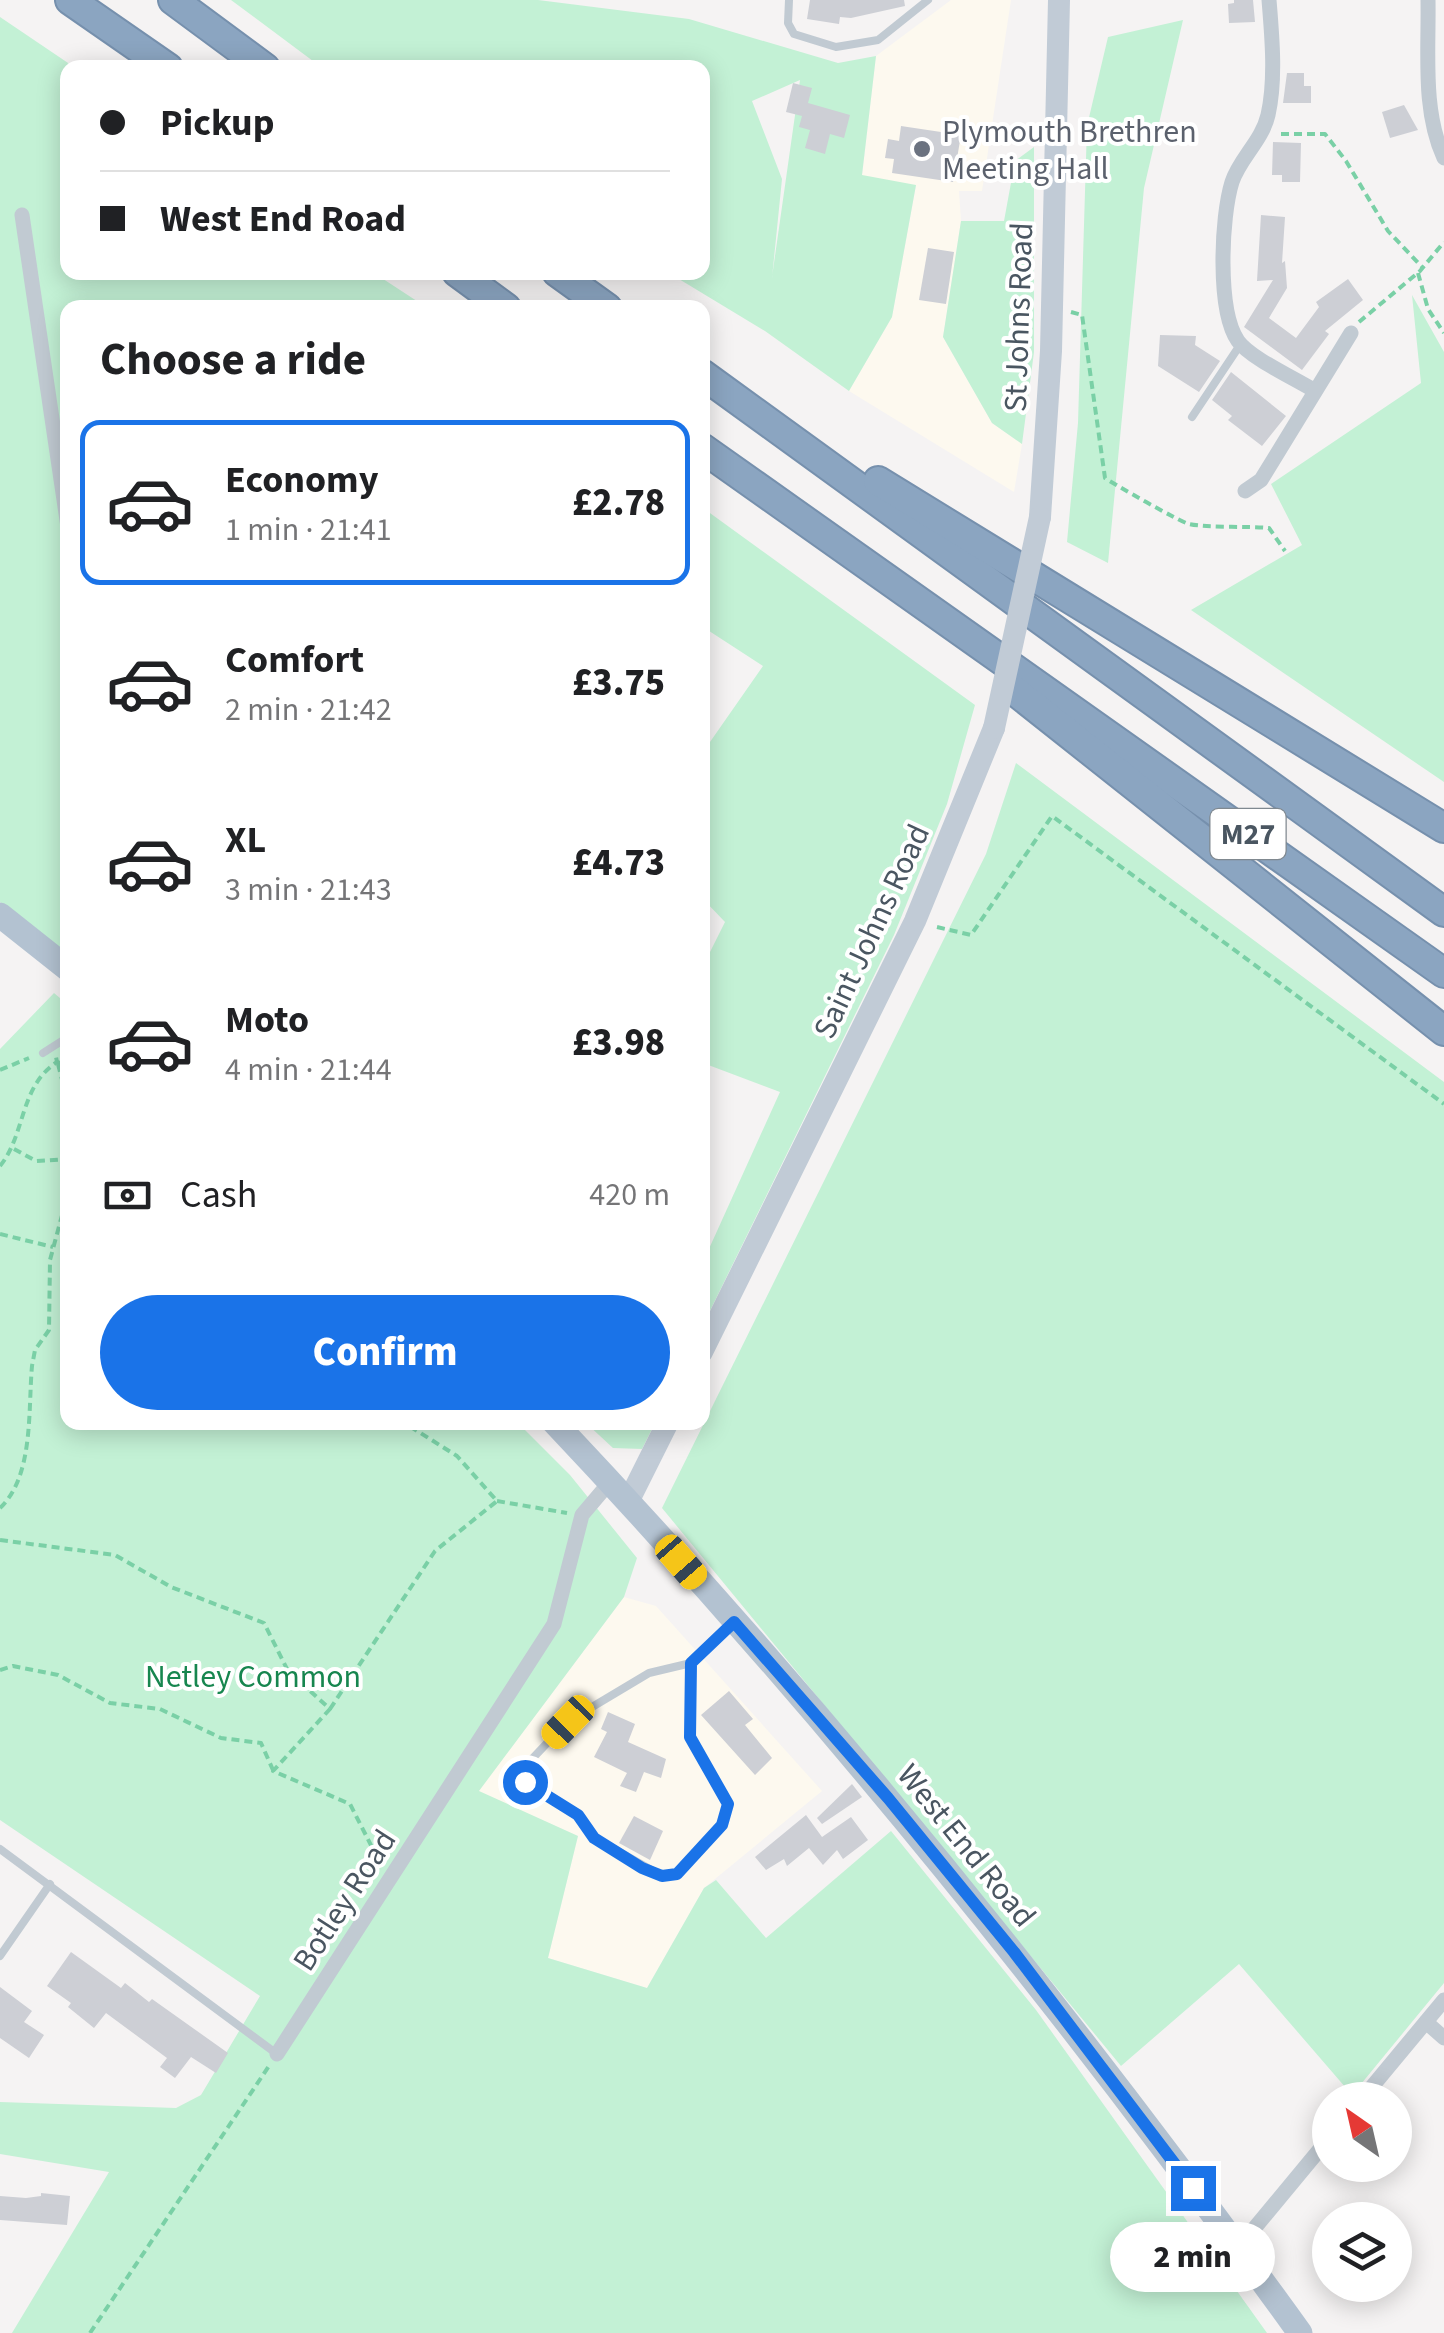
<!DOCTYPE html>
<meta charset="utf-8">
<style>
:root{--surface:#fff;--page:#f6f6f6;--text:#202124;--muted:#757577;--line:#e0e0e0;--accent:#1a73e8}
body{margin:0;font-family:"Source Sans 3",sans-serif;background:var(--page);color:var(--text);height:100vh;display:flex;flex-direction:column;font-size:38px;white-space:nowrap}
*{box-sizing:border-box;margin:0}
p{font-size:32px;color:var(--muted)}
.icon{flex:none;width:55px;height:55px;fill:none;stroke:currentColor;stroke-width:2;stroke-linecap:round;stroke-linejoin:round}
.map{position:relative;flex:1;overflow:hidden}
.panel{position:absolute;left:60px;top:300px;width:650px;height:1130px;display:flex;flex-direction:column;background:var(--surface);border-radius:20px;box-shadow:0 5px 25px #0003}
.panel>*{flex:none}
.hud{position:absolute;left:60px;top:60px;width:650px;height:220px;border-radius:20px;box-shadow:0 5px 25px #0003;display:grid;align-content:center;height:220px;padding:0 40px;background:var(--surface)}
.needle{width:65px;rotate:326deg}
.controls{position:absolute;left:1312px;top:2082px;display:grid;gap:20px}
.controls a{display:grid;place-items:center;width:100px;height:100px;border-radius:50%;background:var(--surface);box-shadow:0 5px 25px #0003;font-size:50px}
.end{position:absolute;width:45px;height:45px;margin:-22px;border:12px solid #1a73e8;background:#fff;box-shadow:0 0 0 5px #fff}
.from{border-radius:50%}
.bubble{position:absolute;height:70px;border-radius:35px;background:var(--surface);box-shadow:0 5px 25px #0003;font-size:32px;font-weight:800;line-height:70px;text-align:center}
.car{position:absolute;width:30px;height:60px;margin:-30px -15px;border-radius:12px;box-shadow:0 0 8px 2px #0007;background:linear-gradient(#f5c518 24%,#345 0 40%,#f5c518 0 76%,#345 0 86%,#f5c518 0)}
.hud b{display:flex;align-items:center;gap:35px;height:95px;font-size:38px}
.hud b+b{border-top:2px solid var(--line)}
.hud i{width:25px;height:25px;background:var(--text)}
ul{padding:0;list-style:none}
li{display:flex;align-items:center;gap:30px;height:165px;margin:0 20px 15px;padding:0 20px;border:5px solid transparent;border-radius:20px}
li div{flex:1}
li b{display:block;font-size:38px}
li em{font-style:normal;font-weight:800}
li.on{border-color:var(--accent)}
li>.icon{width:90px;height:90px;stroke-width:1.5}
h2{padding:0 40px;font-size:45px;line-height:120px}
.pay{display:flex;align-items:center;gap:25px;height:110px;padding:0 40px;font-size:38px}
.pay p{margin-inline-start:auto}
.action{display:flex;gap:20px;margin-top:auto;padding:20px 40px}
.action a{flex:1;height:115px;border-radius:60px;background:var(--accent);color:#fff;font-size:40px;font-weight:800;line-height:115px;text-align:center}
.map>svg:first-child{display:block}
.commercial{fill:#fdf9ef}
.green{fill:#c3f1d5;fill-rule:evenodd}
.building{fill:#cdcfd5}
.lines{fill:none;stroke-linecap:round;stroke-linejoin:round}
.motorway-casing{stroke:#7690ad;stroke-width:32}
.path{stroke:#7ad0a6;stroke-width:4;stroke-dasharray:8 5;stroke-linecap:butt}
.service{stroke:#c1cad2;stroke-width:8}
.minor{stroke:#c1cad2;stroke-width:15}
.secondary{stroke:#c1cbd6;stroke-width:22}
.primary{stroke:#b3c2d1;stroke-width:25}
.motorway{stroke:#8ba5c1;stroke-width:28}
.secondary-bridge{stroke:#c1cbd6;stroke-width:22}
.route{stroke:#1a73e8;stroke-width:12}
.worship-dot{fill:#6b7280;stroke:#fff;stroke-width:4}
.labels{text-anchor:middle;stroke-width:8;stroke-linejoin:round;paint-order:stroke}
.shield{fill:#fff;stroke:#808990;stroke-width:2.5}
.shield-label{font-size:30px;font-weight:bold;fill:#4a5661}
.worship-label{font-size:32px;fill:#5b616d;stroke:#fff;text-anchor:start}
.street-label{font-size:32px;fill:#4a5661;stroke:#fff}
.park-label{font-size:32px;fill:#17864f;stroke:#fff}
</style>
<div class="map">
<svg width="1444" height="2333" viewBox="0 0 1444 2333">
<rect width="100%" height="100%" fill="#f5f3f3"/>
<g class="commercial">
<polygon points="951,0 1011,0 982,191 959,191 961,221 943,337 992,423 1022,444 1014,492 849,391 892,317 916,186 862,176 876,56"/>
<polygon points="624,1597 656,1606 822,1791 704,1888 647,1988 548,1958 578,1836 478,1792"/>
</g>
<g class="green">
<path d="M231 0H538L689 19 838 63 876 56 862 175 916 185 892 317 849 391 765 331 669 273 702 272V68L321 67ZM800 80 772 277V278L782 179 752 101Z"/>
<polygon points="0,17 74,67 68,68 68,272 374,273 426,307 68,308 67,957 0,902"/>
<polygon points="1183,20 1144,188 1108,563 1067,542 1078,423 1087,126 1108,37"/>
<polygon points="1034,147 1034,352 1022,444 992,423 943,337 961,221 1004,221 1015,161"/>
<polygon points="1412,295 1444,352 1444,782 1191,610 1302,545 1271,484 1421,383"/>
<polygon points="703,508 975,705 947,804 894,935 703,1325 703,1262 780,1092 703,1063 703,966 725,922 703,899 703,752 763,666 703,627"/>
<polygon points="1016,763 1444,1082 1444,1983 1352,2095 1239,1964 1121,2066 662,1508 986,854"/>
<polygon points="54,993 67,1004 68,1422 518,1423 570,1475 637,1558 624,1597 479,1791 578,1836 548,1958 647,1988 704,1888 716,1880 766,1938 891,1831 1036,2010 1267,2333 12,2333 109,2172 0,2154 0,2102 176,2108 201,2095 260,1996 0,1820 0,1049"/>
<polygon points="586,1423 585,1423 655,1423 642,1449 613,1448"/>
</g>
<g class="building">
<polygon points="810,0 904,0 905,6 851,18 840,17 839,24 807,19"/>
<polygon points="1234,0 1253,0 1255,22 1229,23 1228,4 1234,3"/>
<polygon points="1287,73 1304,73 1304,86 1311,86 1311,103 1283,103"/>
<polygon points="793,83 812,88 808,103 850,115 844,138 830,134 825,154 805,148 810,130 799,127 802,116 786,112"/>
<polygon points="1404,105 1418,130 1390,138 1382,112"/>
<polygon points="901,126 961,135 953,182 892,173 894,159 885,158 888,139 899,141"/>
<polygon points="1273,142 1301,143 1300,182 1282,182 1282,175 1272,175"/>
<polygon points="1261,215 1285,217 1282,263 1285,261 1287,288 1269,318 1296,338 1319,307 1316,302 1348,279 1363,300 1325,331 1329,334 1302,370 1244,327 1273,280 1257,281"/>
<polygon points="928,248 954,252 946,304 919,300"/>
<polygon points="1160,335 1196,336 1195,345 1220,361 1199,392 1158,366"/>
<polygon points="1231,372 1286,416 1262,446 1228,420 1232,416 1212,400"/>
<polygon points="729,1691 753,1719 745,1725 772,1758 755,1775 701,1715"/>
<polygon points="608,1712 635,1724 628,1742 666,1759 661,1778 644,1772 636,1792 620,1786 627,1773 594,1757 607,1732 601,1729"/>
<polygon points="852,1784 862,1797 822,1824 817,1818"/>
<polygon points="806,1815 822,1837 851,1817 868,1840 843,1859 837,1850 823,1865 809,1848 787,1866 784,1859 766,1870 755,1857"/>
<polygon points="634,1816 663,1831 650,1860 619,1843"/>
<polygon points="71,1952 121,1988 125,1983 149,2002 152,1999 228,2053 216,2073 191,2057 175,2078 160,2067 167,2058 106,2013 94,2028 68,2007 71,2003 47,1986"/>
<polygon points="0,1987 32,2011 24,2022 44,2035 29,2058 0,2038"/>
<polygon points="41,2193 70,2196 67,2225 0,2220 0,2196 26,2198 41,2196"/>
</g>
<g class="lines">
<defs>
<g id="motorway">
<polyline points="70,0 168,68"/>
<polyline points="173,0 265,68"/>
<polyline points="457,272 506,308"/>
<polyline points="557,272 607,308"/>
<polyline points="702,374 1444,912"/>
<polyline points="702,448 1444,973"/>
<polyline points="878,481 1444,828"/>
<polyline points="1010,687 1444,1031"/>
</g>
</defs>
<use href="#motorway" class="motorway-casing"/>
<g class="path">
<polyline points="1281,134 1325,134 1346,161 1388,231 1423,268"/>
<polyline points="1418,273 1428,309 1444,333"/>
<path d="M1071 312 1082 315 1105 478C1112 483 1182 523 1189 524 1208 528 1247 526 1269 528L1285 551"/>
<polyline points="1359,322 1420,271 1444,242"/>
<polyline points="937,927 971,935 1052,816 1444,1104"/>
<polyline points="57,1062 68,1066"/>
<polyline points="58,1064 68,1103"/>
<polyline points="0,1070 29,1058"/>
<polyline points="14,1149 36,1161 68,1159"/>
<path d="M0 1166C26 1134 19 1087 57 1062L56 1057"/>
<polyline points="0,1234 53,1247"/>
<polyline points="497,1501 567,1513"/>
<path d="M0 1508C34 1476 28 1410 32 1366L35 1350 49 1330 50 1260 68 1193"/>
<polyline points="0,1540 115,1555 171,1587 264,1623 288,1671 330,1709 273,1771 350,1804 380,1863"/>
<polyline points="0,1670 13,1666 58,1675 110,1703 160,1709 221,1738 261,1743 273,1770"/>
<polyline points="330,1709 435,1551 497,1501 457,1456 403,1422"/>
<polyline points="90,2333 269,2066"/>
</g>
<g class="service">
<polyline points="789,0 788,23 794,34 836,47 878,40 928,0"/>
<polyline points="1192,417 1240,345"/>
<polyline points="43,1053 68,1037"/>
<polyline points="691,1663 690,1737 728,1804 721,1825 695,1855 677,1874 662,1876 595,1838 577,1815 525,1782 532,1759 567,1722 649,1673 691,1663 730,1625"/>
<polyline points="0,1849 277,2054"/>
<polyline points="0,1956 50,1884"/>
</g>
<g class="minor">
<path d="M1269 0C1272 36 1276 80 1268 115 1262 141 1240 158 1232 182 1221 217 1217 311 1238 341 1250 358 1296 379 1315 391"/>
<path d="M1428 0C1429 52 1422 110 1444 158"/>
<polyline points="22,215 68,527"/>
<polyline points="1245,491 1261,480 1351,333"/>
<polyline points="1426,2022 1444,2038"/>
<polyline points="277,2054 554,1624 582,1515 610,1482"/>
<polyline points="1361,2100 1444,2000"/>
<polyline points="1238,2248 1330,2137"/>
</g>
<g class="secondary">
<polyline points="1040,517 1051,351 1059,0"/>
<polyline points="702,1352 915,921 994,728"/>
<polyline points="628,1502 668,1422"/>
</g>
<g class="primary">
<polyline points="0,915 68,969"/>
<path d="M554 1422C824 1708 1070 2014 1300 2333"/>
</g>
<use href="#motorway" class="motorway"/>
<polyline class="secondary-bridge" points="994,728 1040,517"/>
</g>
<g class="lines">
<polyline class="route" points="525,1782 578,1815 594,1838 642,1868 662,1876 677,1874 722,1825 728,1804 690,1737 691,1663 734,1622 888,1798 1014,1952 1193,2188"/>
</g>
<circle class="worship-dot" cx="922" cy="149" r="10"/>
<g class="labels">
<rect class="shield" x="1210.5" y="809" width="75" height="50" rx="8"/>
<g class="shield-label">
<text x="1248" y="844">M27</text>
</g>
<g class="worship-label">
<text x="942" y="142">Plymouth Brethren<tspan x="942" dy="37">Meeting Hall</tspan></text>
</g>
<g class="street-label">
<text transform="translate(1018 317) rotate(-88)" y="11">St Johns Road</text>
<text transform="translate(871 931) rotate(-65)" y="11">Saint Johns Road</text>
<text transform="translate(967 1845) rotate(51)" y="11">West End Road</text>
<text transform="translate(344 1900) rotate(-57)" y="11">Botley Road</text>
</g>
<g class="park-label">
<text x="253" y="1687">Netley Common</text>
</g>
</g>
</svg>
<div class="controls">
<a><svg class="needle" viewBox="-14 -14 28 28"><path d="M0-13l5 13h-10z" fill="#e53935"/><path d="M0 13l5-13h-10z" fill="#757577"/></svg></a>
<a><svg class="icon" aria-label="layers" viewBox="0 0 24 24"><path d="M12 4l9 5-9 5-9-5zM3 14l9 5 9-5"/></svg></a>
</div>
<i class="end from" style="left:525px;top:1782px"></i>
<i class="end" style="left:1193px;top:2188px"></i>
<div class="bubble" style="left:1110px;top:2222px;width:165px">2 min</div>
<i class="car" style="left:681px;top:1562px;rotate:139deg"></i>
<i class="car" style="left:568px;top:1722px;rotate:224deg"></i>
<div class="hud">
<b><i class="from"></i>Pickup</b>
<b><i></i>West End Road</b>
</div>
<section class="panel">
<h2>Choose a ride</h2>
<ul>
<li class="on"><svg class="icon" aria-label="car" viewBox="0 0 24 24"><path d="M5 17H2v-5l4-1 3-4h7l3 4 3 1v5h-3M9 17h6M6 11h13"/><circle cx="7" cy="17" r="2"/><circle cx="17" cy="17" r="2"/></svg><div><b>Economy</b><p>1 min · 21:41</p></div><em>£2.78</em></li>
<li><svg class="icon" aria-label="car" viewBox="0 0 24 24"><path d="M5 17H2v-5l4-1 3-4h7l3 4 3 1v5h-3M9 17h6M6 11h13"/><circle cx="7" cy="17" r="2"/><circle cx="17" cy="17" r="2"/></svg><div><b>Comfort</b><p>2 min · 21:42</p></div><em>£3.75</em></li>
<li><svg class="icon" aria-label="car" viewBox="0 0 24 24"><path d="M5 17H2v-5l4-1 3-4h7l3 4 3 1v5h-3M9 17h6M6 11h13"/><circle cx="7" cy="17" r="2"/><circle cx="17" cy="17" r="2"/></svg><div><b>XL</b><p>3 min · 21:43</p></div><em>£4.73</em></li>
<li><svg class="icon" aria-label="car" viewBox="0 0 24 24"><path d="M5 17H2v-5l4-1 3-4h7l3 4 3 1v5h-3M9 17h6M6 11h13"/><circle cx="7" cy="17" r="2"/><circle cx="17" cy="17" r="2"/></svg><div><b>Moto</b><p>4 min · 21:44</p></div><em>£3.98</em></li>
</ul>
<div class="pay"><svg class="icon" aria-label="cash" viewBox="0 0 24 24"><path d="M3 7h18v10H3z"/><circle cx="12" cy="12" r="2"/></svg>Cash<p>420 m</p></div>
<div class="action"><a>Confirm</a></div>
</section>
</div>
